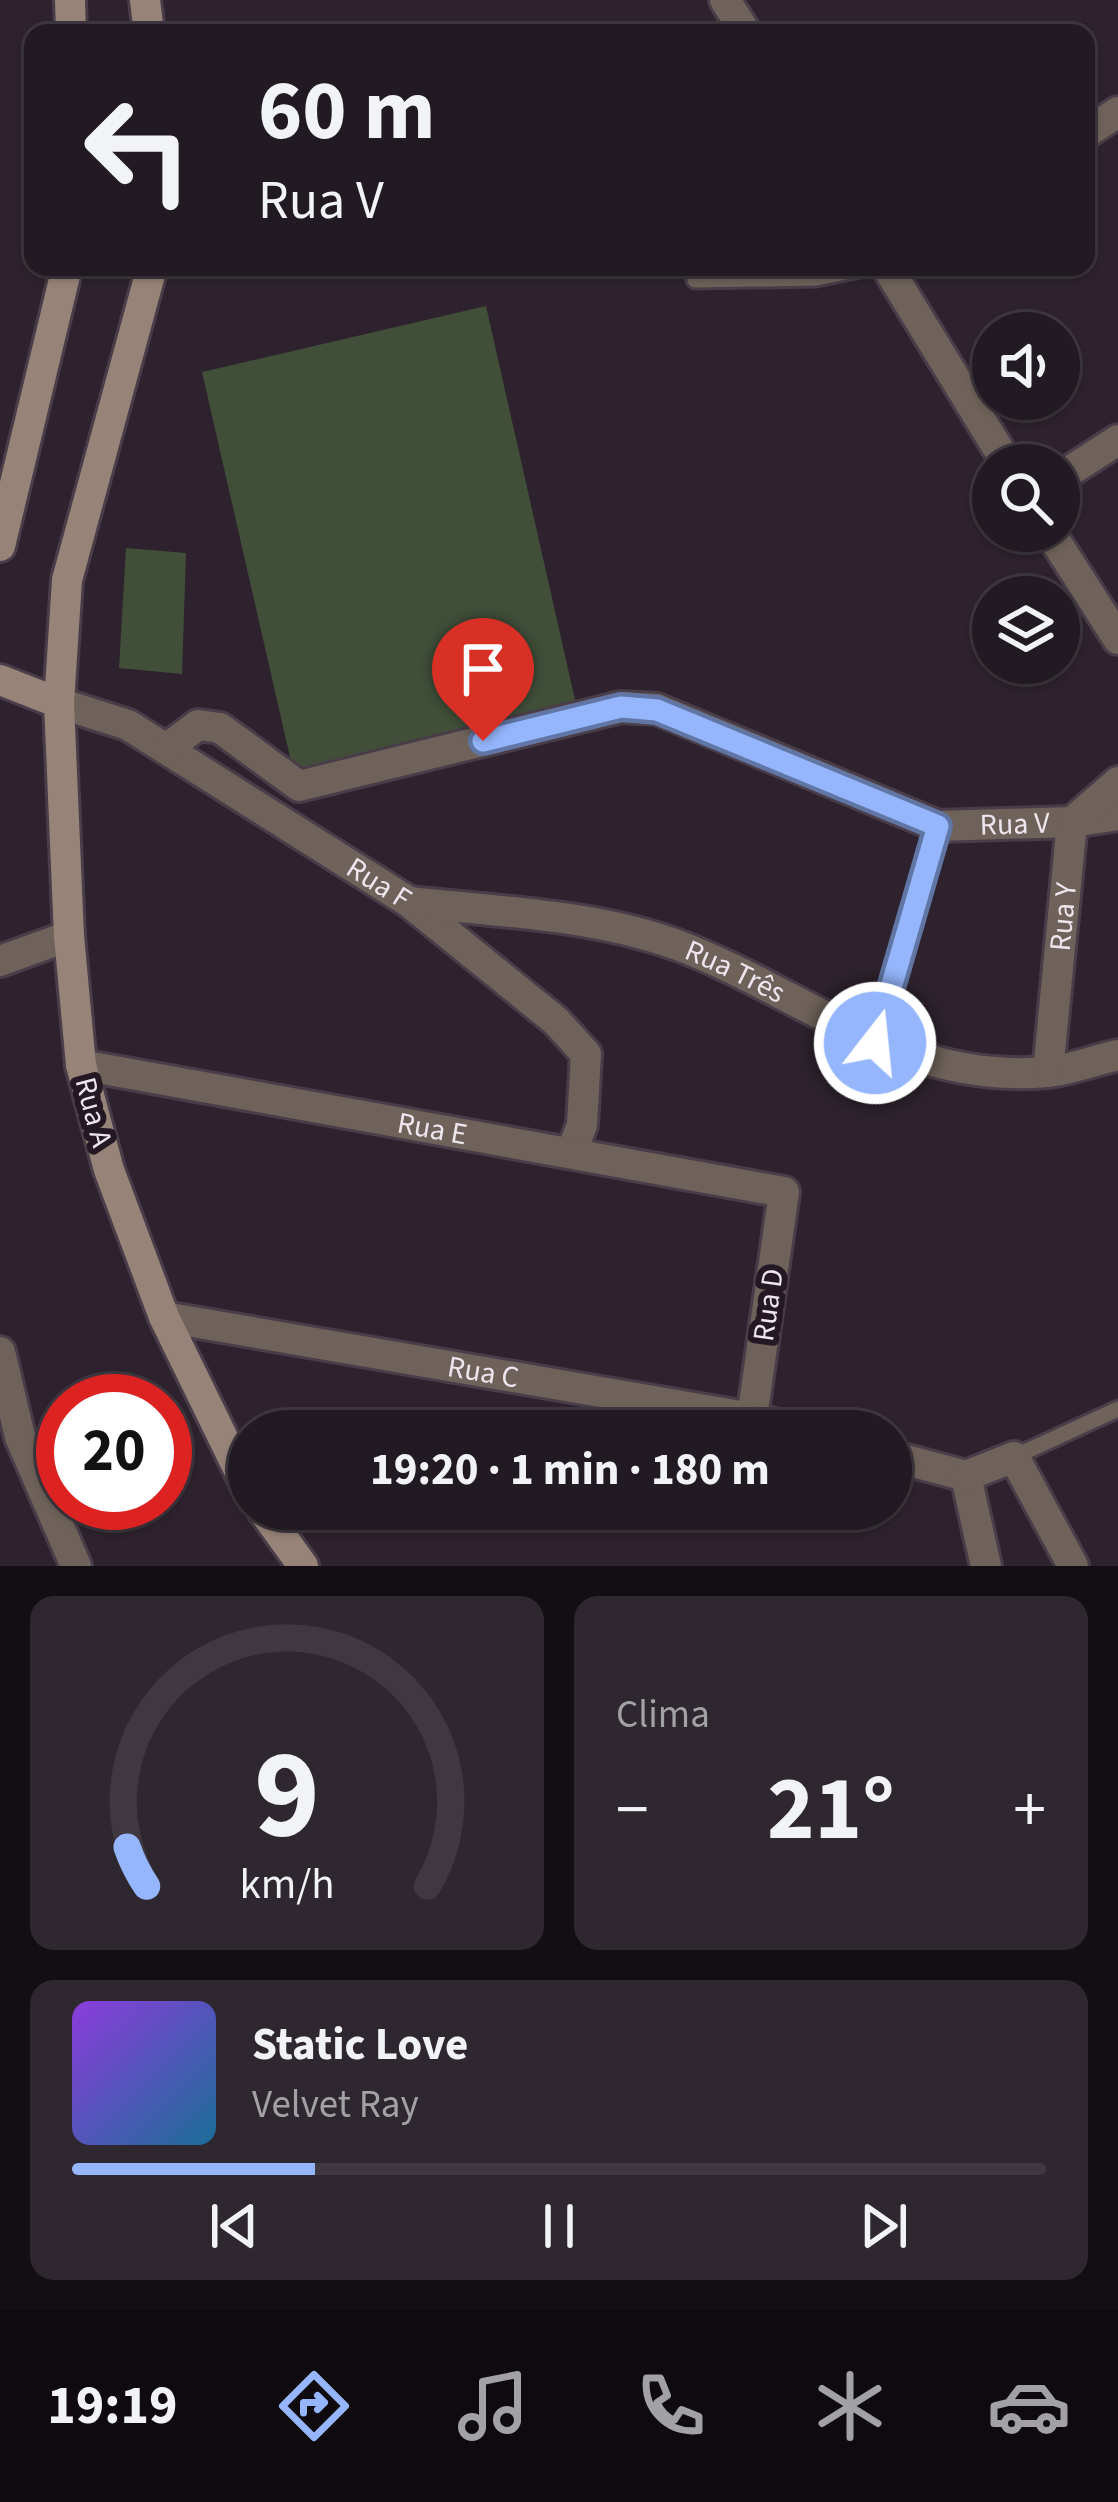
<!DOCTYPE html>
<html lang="pt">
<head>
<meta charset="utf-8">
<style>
	:root { --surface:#221a22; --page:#2e272f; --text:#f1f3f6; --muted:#a2a1a5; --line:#3f3840; --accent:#95b6fd }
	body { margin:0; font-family:"Source Sans 3",sans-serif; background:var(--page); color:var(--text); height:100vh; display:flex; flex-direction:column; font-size:45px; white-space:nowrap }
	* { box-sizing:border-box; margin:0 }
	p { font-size:39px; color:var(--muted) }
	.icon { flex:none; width:66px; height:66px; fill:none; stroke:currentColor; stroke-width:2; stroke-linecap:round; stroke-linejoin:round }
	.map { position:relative; height:1566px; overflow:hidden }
	.details { display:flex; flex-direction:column; gap:30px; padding:30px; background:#130e13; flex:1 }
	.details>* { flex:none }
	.banner { position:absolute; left:24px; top:24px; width:1071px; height:252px; border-radius:24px; box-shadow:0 3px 9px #0004,0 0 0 3px var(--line); background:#221a22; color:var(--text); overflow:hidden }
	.buttons { position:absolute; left:972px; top:312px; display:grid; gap:24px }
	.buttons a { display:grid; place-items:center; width:108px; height:108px; border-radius:50%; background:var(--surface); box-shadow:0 3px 9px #0004,0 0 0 3px var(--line); font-size:60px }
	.speed { position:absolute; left:36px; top:1374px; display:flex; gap:24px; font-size:60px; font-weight:700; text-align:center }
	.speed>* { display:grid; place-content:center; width:156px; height:156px; border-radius:50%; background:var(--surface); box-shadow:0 3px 9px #0004,0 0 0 3px var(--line); line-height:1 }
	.speed .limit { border:18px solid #d22; background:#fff; color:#111 }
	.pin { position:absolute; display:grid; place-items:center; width:102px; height:102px; color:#fff; margin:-123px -51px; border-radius:50% 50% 50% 0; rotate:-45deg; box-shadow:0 0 12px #0007 }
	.pin .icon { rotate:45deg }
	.me { position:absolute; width:132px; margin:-66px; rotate:16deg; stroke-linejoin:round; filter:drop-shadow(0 0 9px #0008) }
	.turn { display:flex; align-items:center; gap:42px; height:252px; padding:0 36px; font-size:54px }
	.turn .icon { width:156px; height:156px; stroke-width:2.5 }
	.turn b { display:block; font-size:84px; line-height:102px }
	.big { font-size:90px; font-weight:700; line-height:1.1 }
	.details .card { flex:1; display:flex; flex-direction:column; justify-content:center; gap:18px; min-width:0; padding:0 42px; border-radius:24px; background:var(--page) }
	.details .dial { align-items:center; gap:0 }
	.dial svg { height:312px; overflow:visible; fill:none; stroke:var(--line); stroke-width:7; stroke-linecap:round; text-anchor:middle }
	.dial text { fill:var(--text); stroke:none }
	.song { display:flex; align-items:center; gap:36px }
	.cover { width:144px; height:144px; border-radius:18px; background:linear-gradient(135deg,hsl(270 70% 55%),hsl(200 70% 35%)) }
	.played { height:12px; border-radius:6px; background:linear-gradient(90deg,var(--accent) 25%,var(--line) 25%) }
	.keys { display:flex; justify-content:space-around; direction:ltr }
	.heat { display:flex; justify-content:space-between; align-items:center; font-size:66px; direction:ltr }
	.details .tiles { flex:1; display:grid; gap:30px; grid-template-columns:1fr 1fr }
	.card:last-child { grid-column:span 2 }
	.trip { position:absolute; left:228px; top:1410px; width:684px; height:120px; border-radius:60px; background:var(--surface); box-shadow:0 3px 9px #0004,0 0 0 3px var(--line); font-weight:700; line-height:120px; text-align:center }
	.dock { display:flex; height:192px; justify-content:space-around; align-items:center; background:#0e0a0e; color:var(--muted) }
	.dock .icon { width:84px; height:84px }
	.dock .selected { color:var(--accent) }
	.dock b { font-size:54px; color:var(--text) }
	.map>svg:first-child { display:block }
</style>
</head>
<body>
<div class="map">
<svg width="1118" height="1566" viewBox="0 0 1118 1566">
	<rect width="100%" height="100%" fill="#2d222d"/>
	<!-- green -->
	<path fill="#414f39" d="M486 306 578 713 295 779 202 372Z
		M126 548 186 553 182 674 119 668Z"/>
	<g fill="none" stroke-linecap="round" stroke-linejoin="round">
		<defs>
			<path id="lane" d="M695 280 816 278 871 267
				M875 1042 938 826
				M1014 1457 1118 1409"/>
			<g id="street">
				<path d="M725 0 746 33"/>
				<path d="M1086 133 1118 112"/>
				<path d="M887 267 1008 465"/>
				<path d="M1059 478 1118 440"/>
				<path d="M1049 531 1118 639"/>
				<path id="s1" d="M59 703 128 725 409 902 556 1021 586 1054 582 1125 571 1153"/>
				<path id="s2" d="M166 749 198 725 220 728 299 786 621 707 657 709 938 826 1072 822 1118 815"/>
				<path id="s3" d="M409 902C499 912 594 914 680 946 805 994 903 1085 1047 1072 1070 1070 1095 1060 1118 1055"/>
				<path d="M0 961 69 936"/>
				<path id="s4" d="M81 1065 784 1192 752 1418"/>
				<path id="s5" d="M1048 1072 1072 822 1118 782"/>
				<path id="s6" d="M164 1317 752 1418 801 1431"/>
				<path d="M0 1352 20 1437 76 1566"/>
				<path d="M891 1456 966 1476 986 1566"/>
				<path d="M966 1476 1014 1457 1073 1566"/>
			</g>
			<path id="secondary" d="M70 0 71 33
				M145 0 149 33
				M152 267 67 580 59 703 69 936 81 1065 109 1170 164 1317 249 1491
				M0 546 67 267
				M0 680 59 703
				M262 1509 303 1566"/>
		</defs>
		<!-- lane casing -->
		<use href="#lane" stroke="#483d48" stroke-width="21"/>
		<!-- street casing -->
		<use href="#street" stroke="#483d48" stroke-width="36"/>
		<!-- secondary casing -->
		<use href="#secondary" stroke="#483d48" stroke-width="36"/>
		<!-- lane -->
		<use href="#lane" stroke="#6e625a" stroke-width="15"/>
		<!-- street -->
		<use href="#street" stroke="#6e625a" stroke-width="30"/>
		<!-- secondary -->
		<use href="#secondary" stroke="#978377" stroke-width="30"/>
	</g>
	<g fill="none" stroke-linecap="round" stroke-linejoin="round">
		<defs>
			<path id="route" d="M483 741 621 707 657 710 938 826 875 1043"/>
		</defs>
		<!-- route casing -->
		<use href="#route" stroke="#6176a4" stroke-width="30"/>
		<!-- route -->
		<use href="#route" stroke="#95b6fd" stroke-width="21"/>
	</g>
	<g text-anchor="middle" stroke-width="12" stroke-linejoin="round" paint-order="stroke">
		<!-- street labels -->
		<g font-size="30" fill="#eee6ee" stroke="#231823">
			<text dy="10" stroke="none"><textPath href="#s2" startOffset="909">Rua V</textPath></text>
			<text dy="10" stroke="none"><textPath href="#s1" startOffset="369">Rua F</textPath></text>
			<text dy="10" stroke="none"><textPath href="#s5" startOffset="156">Rua Y</textPath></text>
			<text dy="10" stroke="none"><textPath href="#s3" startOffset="336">Rua Três</textPath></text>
			<text transform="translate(94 1112) rotate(75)" y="10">Rua A</text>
			<text dy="10" stroke="none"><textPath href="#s4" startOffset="357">Rua E</textPath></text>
			<text transform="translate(768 1305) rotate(-82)" y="10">Rua D</text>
			<text dy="10" stroke="none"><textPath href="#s6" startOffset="324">Rua C</textPath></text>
		</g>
	</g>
</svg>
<div class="buttons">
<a><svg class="icon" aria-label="sound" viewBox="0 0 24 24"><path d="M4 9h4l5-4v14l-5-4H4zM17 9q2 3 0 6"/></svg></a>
<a><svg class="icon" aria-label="search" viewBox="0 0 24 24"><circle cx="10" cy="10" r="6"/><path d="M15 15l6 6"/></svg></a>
<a><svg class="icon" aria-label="layers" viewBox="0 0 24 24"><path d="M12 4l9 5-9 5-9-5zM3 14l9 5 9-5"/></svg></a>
</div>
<div class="speed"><div class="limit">20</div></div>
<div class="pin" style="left:483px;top:741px;background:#d93025"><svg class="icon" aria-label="arrive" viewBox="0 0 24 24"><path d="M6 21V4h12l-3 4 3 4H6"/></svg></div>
<svg class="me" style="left:875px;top:1043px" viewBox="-20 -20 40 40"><circle r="17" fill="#95b6fd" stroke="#fff" stroke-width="3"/><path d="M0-11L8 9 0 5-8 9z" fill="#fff"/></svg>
<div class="trip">19:20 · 1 min · 180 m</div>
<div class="banner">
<div class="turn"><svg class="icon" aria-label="left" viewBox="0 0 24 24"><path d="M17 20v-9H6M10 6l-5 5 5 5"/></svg><div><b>60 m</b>Rua V</div></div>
</div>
</div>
<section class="details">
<div class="tiles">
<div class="card dial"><svg viewBox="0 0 100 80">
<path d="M14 69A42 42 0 1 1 86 69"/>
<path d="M14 69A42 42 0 0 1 9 59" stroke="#95b6fd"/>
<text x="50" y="56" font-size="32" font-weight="700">9</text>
<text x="50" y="72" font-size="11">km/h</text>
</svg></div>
<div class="card"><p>Clima</p>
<div class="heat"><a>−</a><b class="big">21°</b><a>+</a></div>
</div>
<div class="card">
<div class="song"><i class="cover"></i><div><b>Static Love</b><p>Velvet Ray</p></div></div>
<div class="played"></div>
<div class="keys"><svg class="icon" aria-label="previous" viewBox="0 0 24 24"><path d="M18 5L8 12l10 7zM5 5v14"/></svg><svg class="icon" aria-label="pause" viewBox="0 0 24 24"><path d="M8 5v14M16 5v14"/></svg><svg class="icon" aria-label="next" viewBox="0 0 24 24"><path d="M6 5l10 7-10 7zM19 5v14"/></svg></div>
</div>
</div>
</section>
<nav class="dock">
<b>19:19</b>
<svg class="icon selected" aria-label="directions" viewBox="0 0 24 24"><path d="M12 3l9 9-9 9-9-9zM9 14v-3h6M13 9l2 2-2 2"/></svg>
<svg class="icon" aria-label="music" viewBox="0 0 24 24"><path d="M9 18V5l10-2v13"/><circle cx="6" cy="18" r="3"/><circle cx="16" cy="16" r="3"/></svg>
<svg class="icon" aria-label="phone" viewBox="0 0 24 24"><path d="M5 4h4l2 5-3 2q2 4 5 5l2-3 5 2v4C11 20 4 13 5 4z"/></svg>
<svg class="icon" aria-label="climate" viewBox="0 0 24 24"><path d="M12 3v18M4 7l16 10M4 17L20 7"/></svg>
<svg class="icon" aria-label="car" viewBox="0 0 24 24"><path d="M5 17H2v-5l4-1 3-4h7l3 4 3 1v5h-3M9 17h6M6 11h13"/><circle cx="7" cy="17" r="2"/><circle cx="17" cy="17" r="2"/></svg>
</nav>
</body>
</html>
